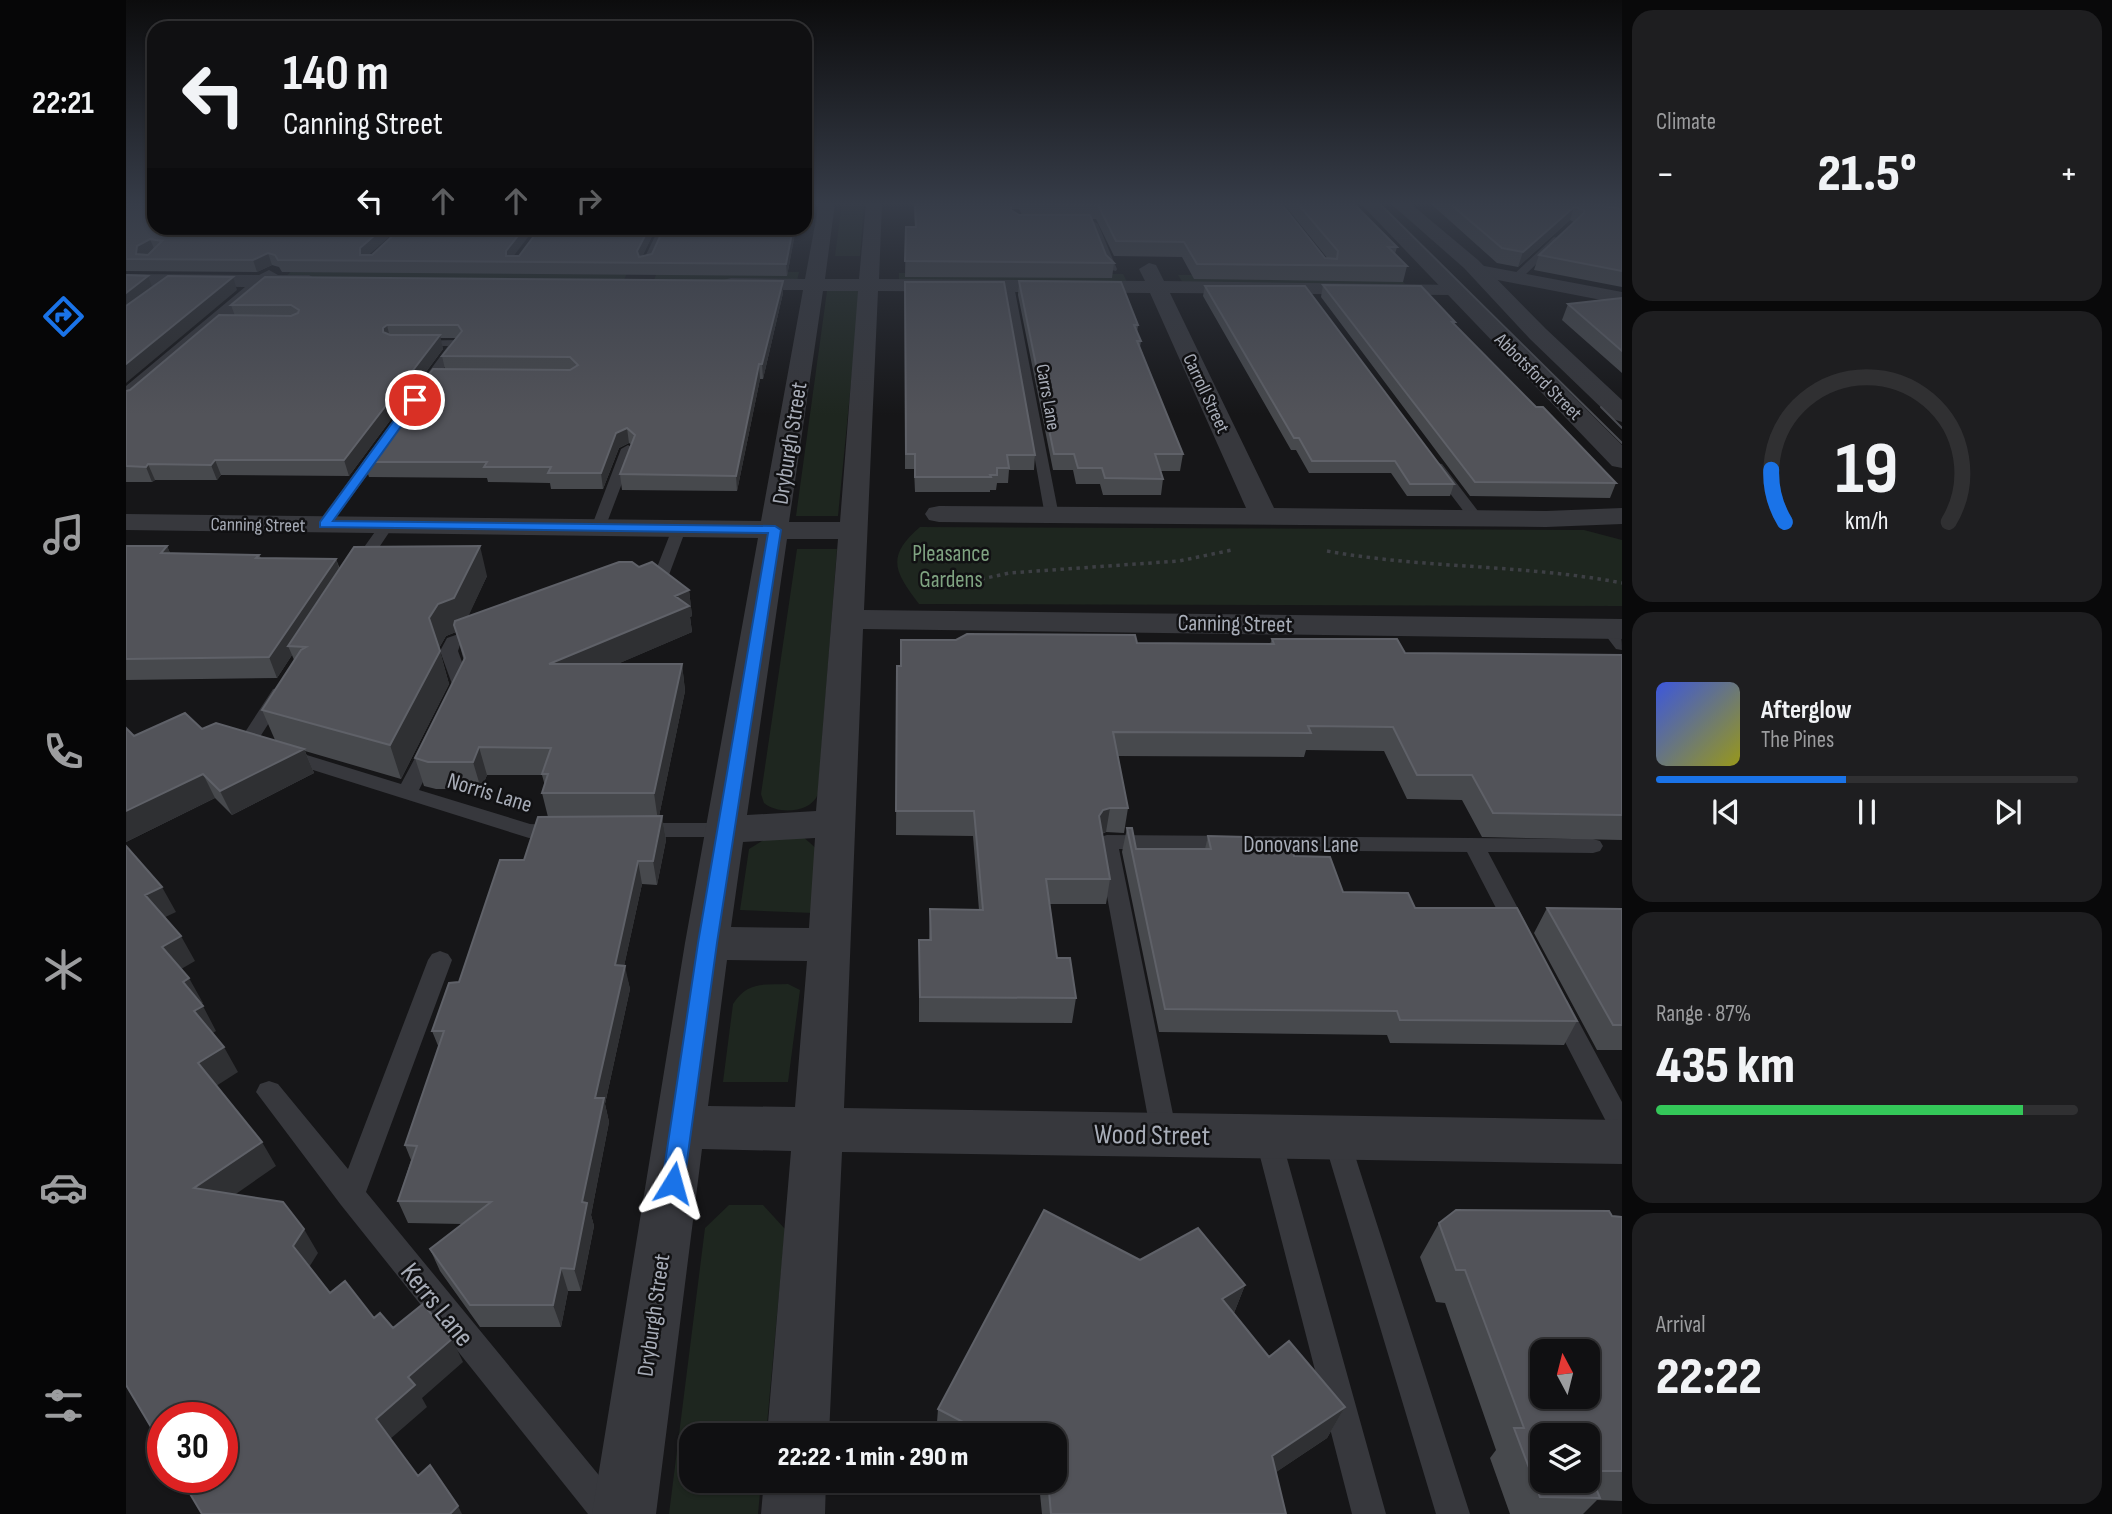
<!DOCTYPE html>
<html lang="en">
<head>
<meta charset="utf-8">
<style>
	:root { --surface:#101012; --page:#1e1e20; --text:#f1f3f6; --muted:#9c9d9f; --line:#303032; --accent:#1a73e8 }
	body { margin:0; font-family:"Sofia Sans Condensed",sans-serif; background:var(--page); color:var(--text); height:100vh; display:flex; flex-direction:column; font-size:26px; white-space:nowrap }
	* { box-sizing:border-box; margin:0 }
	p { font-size:23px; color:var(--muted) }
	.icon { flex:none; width:38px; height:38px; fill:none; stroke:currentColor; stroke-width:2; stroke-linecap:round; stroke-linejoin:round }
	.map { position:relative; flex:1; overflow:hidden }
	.panel { display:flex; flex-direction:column; gap:10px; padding:10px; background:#09090a; width:490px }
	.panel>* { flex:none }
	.top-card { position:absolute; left:21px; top:21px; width:665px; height:214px; border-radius:21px; box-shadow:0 2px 5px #0004,0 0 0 2px var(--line); background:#101012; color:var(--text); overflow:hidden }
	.needle { width:46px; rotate:353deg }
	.controls { position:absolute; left:1404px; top:1339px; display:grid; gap:14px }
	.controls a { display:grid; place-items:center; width:70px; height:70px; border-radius:14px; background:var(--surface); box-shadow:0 2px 5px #0004,0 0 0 2px var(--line); font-size:35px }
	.speed { position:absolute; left:21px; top:1402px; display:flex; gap:14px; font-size:35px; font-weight:700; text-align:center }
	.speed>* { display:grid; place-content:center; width:91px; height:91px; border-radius:50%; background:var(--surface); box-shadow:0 2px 5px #0004,0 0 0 2px var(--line); line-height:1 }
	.speed .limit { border:10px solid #d22; background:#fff; color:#111 }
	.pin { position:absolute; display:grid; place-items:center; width:60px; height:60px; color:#fff; margin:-30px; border:4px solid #fff; border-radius:50%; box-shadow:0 2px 7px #0007 }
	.me { position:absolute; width:77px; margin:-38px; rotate:8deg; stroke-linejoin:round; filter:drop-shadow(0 0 5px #0008) }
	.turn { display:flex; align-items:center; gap:24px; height:147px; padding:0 21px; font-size:32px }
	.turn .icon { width:91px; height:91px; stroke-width:2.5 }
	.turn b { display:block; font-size:49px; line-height:60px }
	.lanes { display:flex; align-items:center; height:66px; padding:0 21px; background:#0003; justify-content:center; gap:35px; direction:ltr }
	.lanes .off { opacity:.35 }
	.big { font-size:52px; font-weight:800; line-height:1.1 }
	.panel .tile { flex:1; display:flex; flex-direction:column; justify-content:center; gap:10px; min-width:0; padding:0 24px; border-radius:21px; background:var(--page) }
	.panel .dial { align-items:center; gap:0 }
	.dial svg { height:182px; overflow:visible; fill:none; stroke:var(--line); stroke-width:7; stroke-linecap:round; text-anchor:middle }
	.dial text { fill:var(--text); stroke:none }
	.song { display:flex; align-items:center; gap:21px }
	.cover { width:84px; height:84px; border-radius:10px; background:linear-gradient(135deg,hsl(230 70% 55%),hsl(60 70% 35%)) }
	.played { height:7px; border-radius:4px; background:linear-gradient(90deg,var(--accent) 45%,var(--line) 45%) }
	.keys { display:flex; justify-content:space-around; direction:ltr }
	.heat { display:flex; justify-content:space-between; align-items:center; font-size:38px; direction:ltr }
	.charge { height:10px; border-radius:5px; background:linear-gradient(90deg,#34c759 87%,var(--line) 0) }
	.trip { position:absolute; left:553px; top:1423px; width:388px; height:70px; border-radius:21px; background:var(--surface); box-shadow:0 2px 5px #0004,0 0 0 2px var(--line); font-weight:800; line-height:70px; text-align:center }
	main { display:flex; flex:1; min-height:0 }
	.dock { display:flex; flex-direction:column; width:126px; justify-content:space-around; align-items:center; background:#060607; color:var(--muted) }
	.dock .icon { width:49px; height:49px }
	.dock .selected { color:var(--accent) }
	.dock b { font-size:32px; color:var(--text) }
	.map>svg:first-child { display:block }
</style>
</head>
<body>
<main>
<nav class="dock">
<b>22:21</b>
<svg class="icon selected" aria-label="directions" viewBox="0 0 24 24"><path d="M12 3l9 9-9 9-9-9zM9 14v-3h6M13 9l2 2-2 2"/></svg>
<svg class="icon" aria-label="music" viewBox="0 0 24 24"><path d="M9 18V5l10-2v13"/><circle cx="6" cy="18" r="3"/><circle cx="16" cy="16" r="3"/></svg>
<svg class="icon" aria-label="phone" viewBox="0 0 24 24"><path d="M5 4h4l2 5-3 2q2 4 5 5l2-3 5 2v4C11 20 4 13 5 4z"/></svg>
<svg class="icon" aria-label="climate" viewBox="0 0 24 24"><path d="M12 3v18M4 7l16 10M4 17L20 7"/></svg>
<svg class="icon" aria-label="car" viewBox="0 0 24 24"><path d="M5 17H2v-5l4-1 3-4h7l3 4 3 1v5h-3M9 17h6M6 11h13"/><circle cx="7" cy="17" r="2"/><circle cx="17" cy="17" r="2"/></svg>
<svg class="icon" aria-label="filters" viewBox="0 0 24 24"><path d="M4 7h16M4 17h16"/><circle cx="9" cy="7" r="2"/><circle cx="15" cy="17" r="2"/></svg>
</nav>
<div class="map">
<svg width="1496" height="1514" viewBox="0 0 1496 1514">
	<rect width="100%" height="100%" fill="#161618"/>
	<!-- green -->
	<path fill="#1e261f" d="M716 203H738L734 256H709Z
		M169 268 502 271 498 280 159 277Z
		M532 270 673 272 671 281 528 280Z
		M773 273 997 274 1001 282 773 281Z
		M1052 275H1271L1279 284 1057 283Z
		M701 291H734L712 516H670Z
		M794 527 1458 530 1496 540V606L793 604C769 572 759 557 794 527Z
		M671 549H711L692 794C685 813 652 815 638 803L635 794Z
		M647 834H674L693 851 687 913 614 910 623 849Z
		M662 984 674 990 662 1082H597L607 1004C622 981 637 985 662 984Z
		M603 1205H637L659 1229 640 1435H565V1480L635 1481 632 1514H543L579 1228Z"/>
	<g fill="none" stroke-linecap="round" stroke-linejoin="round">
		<!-- path -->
		<path stroke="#3d3f44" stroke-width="3.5" stroke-dasharray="3.5 4.5" stroke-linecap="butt" d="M1201 551C1299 569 1398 564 1496 583
			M824 586 883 573 1053 561 1106 550"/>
		<!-- service -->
		<path fill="#37383d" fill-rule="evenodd" d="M967 221 972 224 991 269 990 271 981 269 963 227 959 224Z
			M533 228H543L525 265 516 267 515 265Z
			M1428 237 1436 239 1395 279H1387V275Z
			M883 283 888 286 933 516 926 520 919 516 878 286Z
			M286 341 331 340 337 343 309 380 305 381 299 377 322 346H290L284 343Z
			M256 442 263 446 203 527H193L191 524 193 521 251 443Z
			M502 445 509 449 479 528 477 531H467L465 528 495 449Z
			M1311 463 1316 464 1355 515 1357 518 1355 521H1345L1304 467Z
			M261 521 268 525 238 570H226L224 567 226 564 256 522Z
			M553 525 560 529 540 583H515L513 580 515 577 528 575 546 529Z
			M1482 623C1496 626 1496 638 1496 650L1490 649 1474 628Z
			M356 626 364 631 362 635 334 645 332 651 344 684 334 702H322L319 698 326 684 314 651 321 638Z
			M153 688 162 693 132 740 275 784 297 743H311L314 747 293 790 404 824 439 826 442 831 439 836 403 838 114 747 112 743 147 689Z
			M514 823H601L608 825 611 830 608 835 601 837H514L507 835 504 830 507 825Z
			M981 835 1467 839 1474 841 1477 846 1474 851 1467 853 1362 852 1404 931 1401 937 1393 939 1385 937 1341 852 993 849 1051 1134 1047 1142 1038 1146 1029 1142 1025 1134 971 842 974 837Z
			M314 951 322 954 326 960 240 1192 495 1502 500 1514H462L215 1205 130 1092 134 1084 143 1081 152 1084 222 1169 302 960 306 954Z
			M1433 997 1441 1000 1496 1102V1138L1487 1135 1421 1007 1425 1000Z
			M1142 1125 1151 1129 1155 1137 1260 1514H1226L1129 1137 1133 1129Z
			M1210 1125 1219 1129 1223 1137 1344 1514H1310L1197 1137 1201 1129Z"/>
		<!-- minor -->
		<path fill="#37383d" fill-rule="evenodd" d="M693 203H709L699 279H733L740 203H756L753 279 1019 281 1013 269 1023 263 1030 265 1038 281 1332 285 1335 289 1332 293 1325 295 1044 293 1148 508 1420 511 1496 508V524L1420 527 813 522 803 520 799 514 803 508 813 506 1120 508 1024 293 752 291 738 610 1496 619V639L737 629 718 1108 1496 1120V1164L716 1152 703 1435H641L665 1151 576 1149 530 1514H466L559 943 632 538 0 530V514L635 521 677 290H605L598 288 595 284 598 280 605 278 679 279ZM697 291H732L714 522H663ZM661 539H712L690 811 621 815ZM689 838 683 928 605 927 617 842ZM601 960 681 961 669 1107 582 1106Z
			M1353 265 1496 292V304L1346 275 1343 271Z
			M143 270 152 275H183L193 281 183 287H142L8 403 0 405V386L119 287 0 286V274L133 275Z
			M638 1480H700L699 1514H635Z"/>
		<!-- tertiary -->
		<path fill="#37383d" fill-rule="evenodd" d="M1234 203H1253L1496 445V468L1486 466Z
			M1264 203H1284L1352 260 1420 329 1496 400V422L1487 419 1404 339 1338 268Z"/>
		<!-- tram -->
		<path stroke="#4a4c52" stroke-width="2" d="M1253 203 1496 443
			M1475 407 1496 428"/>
	</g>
	<!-- wall -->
	<path fill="#47494d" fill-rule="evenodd" d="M0 203 28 228H273L242 255 393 256 530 228 516 256 670 228 661 276 156 272 153 267 146 265 131 272 0 271Z
		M788 203H1155L1199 258 1202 259 1157 203H1227L1271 247 1269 254 1281 266 1277 282 1068 279 1056 257 988 256 970 219H965L980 255 988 263 986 278 779 277 780 227H789ZM885 209H893L896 215H893Z
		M1304 203H1496V287L1408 270 1413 255 1448 222 1444 220 1392 267 1371 263Z
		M893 281 1012 325 1011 333 1015 341 1014 347 1057 454 1054 471H1035L1037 479 1035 495H977L974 484H950L947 470H927L892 295Z
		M779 282 909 455 908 470H883L882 483H871L870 490H864V492H789L788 469H779Z
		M1197 285 1329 322 1328 324 1410 407 1490 483 1484 498 1344 496 1195 297Z
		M1079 286 1328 484 1324 496H1281L1265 473H1183L1170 450H1165L1077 296Z
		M657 293 637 379H634L611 491 496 490 494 474 506 445 503 443 493 448 477 489H425L424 483 362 482 361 478 243 477 238 462 319 369 316 356 330 338H314L317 349 223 476 95 475 91 480H29L26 482H0V391L4 390 109 316 105 305Z
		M1496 298V373L1436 320 1442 304Z
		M0 546H41L44 553 133 555 135 558 210 559 214 569 361 576 342 616 513 567 563 590 566 616 564 617 566 632 491 664H556L559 691 533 816H536L540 840 531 885 516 884 498 966 504 989 479 1104 483 1122 465 1215 468 1226 455 1291H442L435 1327H354L314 1271 304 1249 336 1224 282 1223 272 1201 285 1160 279 1145 313 1048 306 1031 422 817 416 793 419 786 416 775H361L355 789H310L298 786 289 758 338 661 330 632 320 636 313 648 323 684 275 779 179 751 188 773 106 815 89 798 0 842V728L8 736 76 729 149 740 136 710 168 660 166 655 151 678 0 680Z
		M1146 639 1279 653 1496 655V840L1356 837 1336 800 1281 799 1258 751 1180 750 1178 757 992 756 1002 808 998 833 980 832 976 834 984 879 980 904H924L931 958 950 998 946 1023 793 1022V940H803L804 909 853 910 847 836 770 835 771 666 1011 643 1144 644Z
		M1001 828 1010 849H1079L1082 836 1124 850 1168 856 1217 892 1289 908 1451 1021 1438 1045 1264 1043 1261 1035 1033 1032 996 852Z
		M1421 908 1496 909V1050H1471L1408 933Z
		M1486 1216 1496 1217V1501L1471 1500 1457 1514H1384L1364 1458 1370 1450 1319 1303 1310 1302 1294 1257 1313 1223Z
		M1014 1260 1119 1285 1108 1313 1143 1357 1219 1407 1201 1438 1150 1472 1160 1514H916L914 1494 888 1480H929V1435H810L812 1409Z"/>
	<!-- shaded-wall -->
	<path fill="#2f3033" d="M1448 207 1444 220 1392 267 1397 252Z
		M257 228H273L237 260 234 255V248Z
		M398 228H409L383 262H382L380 251Z
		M523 228H530L513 264 511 251Z
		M667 228H670L661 276 660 264Z
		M24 239 29 251 16 259 10 254 11 246Z
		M142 253 146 265 131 272 127 260Z
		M22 276 27 289 0 310V293Z
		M107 277 111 290 0 383V364Z
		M657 281V293L637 379 636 364Z
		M261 325 264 338 260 341 257 328Z
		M314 335 317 349 223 476 218 460Z
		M633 364 634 379 611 491 610 476Z
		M501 428 503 443 493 448 477 489 475 473 490 433Z
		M89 460 95 475 91 480 85 465Z
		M22 464 29 480 26 482 20 467Z
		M41 546 49 565 35 553Z
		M354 546 361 576 336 630 328 625 330 632 320 636 312 650 303 618 312 604Z
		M210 559 216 578 162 646 166 655 151 678 143 657Z
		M563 590 566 616 564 617 566 632 429 691 423 664 549 596Z
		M314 651 323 684 275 779 264 745Z
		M556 664 559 691 532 821 528 793Z
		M353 747 361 775 355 789 347 762Z
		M178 749 188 773 106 815 94 791Z
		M77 774 89 798 0 842V811Z
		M984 808 980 832 973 834V816L977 810Z
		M536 816 540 840 531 885 527 861Z
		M512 861 516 884 493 989 489 965Z
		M36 887 50 912 33 920 19 895Z
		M55 936 69 961 50 972 36 947Z
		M499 966 504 989 479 1104 483 1122 465 1215 468 1226 455 1291 448 1269 469 1098Z
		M63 978 77 1003 71 1006 57 982Z
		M77 1006 90 1031 82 1036 68 1011Z
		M98 1047 112 1072 87 1088 72 1063Z
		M136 1142 150 1166 84 1212 68 1188Z
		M178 1229 192 1253 182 1269 167 1246Z
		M435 1268 442 1291 435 1327 427 1305Z
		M1119 1285 1106 1318 1096 1299Z
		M326 1339 337 1362 296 1398 301 1407 263 1440 250 1419 282 1377Z
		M1219 1407 1201 1438 1131 1485 1146 1456Z
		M332 1506 336 1514H324Z"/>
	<!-- building -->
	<path fill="#525359" stroke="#5f6168" stroke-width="2" fill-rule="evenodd" d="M0 203H28V228H257L234 248V255H246L275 228H398L380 251V256H393L414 228H523L511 251 513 257 526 254 538 228H667L660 264 152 260 149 255 142 253 127 260 0 259ZM24 239 36 241 22 255 10 254 11 246Z
		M789 203H885V210L893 215H964L980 255 988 263 779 261 780 227H790Z
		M898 203H1155L1199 258 1211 259 1212 251 1171 203H1227L1271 247H1262L1281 266 1071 264 1058 242 990 241 972 205 899 204Z
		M1323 203H1459L1496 209V271L1413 255 1458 213V210L1448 207 1397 252 1376 248Z
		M0 275 22 276 0 293Z
		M42 276 107 277 0 364V306Z
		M139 277 657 281 636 364H633L610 476 494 474 509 435 501 428 490 433 475 473H422L425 467H358L361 462H238L307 369 444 370 452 365 444 357 316 356 336 331 332 325H261L257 328V332L264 335H314L218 460H89L85 465 22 464 20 467 0 466V391L4 390 93 315 165 316 172 313 173 310 165 305H105Z
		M893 281 995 282 1012 325H1008L1015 341H1011L1057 454H1029L1037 479 979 478 976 468H952L948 454H928Z
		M779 282H878L909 455H881L883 468H871V475H864L865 477H789V454H780Z
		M1197 285 1295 286 1329 322H1326L1410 407H1417L1490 483 1349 482Z
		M1079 286H1179L1328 484H1284L1269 461H1186L1173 438H1168Z
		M1496 298V351L1442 304Z
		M0 546H41L35 553 133 555 130 558 210 559 143 657 0 659Z
		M354 546 328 598 312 604 303 618 314 651 264 745 136 710 175 650 180 647 162 646 228 547Z
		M493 562H506L513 567 526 562 563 590 549 596 563 606 423 664H556L528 793H416L422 774H416L425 748 353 747 347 762H302L289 758 339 658 328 625 329 621Z
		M841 634 1009 635 1011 643 1148 644 1146 639H1271L1279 653 1496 655V815L1367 813 1346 775H1291L1267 727 1182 726 1185 733 987 732 1002 808H984L977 810 973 816 984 879H920L931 958H944L950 998 794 997 793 940H805L804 909 857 910 848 811H770L771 666H775V640H830Z
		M59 713 76 729 90 723 178 749 94 791 77 774 0 811V728L8 736Z
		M536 816 527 861H512L489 965 499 966 469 1098H478L456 1202 461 1203 448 1269 435 1268 427 1305H344L304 1249 365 1202 272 1201 291 1146 279 1145 318 1031H306L323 983 333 982 374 860H398L412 817Z
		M1001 828H1006L1010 849H1085L1082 836 1120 837 1124 850H1167L1168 856 1204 857 1217 892 1282 893 1289 908H1391L1451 1021 1274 1020 1271 1011 1039 1009Z
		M0 846 36 887 19 895 55 936 36 947 63 978 57 982 77 1006 68 1011 98 1047 72 1063 136 1142 68 1188 157 1202 178 1229 167 1246 204 1293 219 1281 248 1318 254 1313 267 1328 297 1304 326 1339 282 1377 289 1385 250 1419 292 1476 304 1465 332 1506 324 1514H76L54 1477H96V1418H37V1447L0 1385Z
		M1421 908 1496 909V1025H1487Z
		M918 1210 1014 1260 1072 1228 1119 1285 1096 1299 1143 1357 1163 1341 1219 1407 1146 1456 1160 1514H925L922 1480H929V1435H862L812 1409Z
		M1330 1210 1483 1211 1486 1216 1496 1217V1471H1463L1474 1498 1414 1497 1388 1428H1398L1339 1270H1330L1313 1223ZM1416 1351H1461V1396H1416ZM1416 1435H1461V1480H1416Z"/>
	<!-- sky -->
	<linearGradient id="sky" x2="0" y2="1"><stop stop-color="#0c0c0d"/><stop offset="0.49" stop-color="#363c48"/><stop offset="1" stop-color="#363c48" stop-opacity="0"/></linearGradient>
	<rect width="1496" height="415" fill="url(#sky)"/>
	<!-- route -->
	<path fill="#1a73e8" stroke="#114b97" stroke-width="2" d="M285 397 294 400 207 521 649 526 655 530 591 943 558 1183 555 1190 547 1193 539 1190 536 1183 572 943 642 533 194 527V522Z"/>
	<g text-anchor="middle" stroke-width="5" stroke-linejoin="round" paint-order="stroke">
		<!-- far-street labels -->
		<g font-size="19" fill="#a8adb8" stroke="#111113">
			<text transform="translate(1413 376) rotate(45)" y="7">Abbotsford Street</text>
			<text transform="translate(1081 393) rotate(65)" y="7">Carroll Street</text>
			<text transform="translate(923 397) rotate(80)" y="7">Carrs Lane</text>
			<text transform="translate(132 524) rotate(1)" y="7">Canning Street</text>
		</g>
		<!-- street labels -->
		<g font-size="23" fill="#a8adb8" stroke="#111113">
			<text transform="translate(663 443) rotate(-81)" y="8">Dryburgh Street</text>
			<text transform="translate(1109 623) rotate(1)" y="8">Canning Street</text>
			<text transform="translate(364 792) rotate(17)" y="8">Norris Lane</text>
			<text x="1175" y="852">Donovans Lane</text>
			<text transform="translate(527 1315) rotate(-82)" y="8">Dryburgh Street</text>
		</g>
		<!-- park labels -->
		<g font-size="23" fill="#7fa381" stroke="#111113">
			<text x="825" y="561">Pleasance<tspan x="825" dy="26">Gardens</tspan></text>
		</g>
		<!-- near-street labels -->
		<g font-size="28" fill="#a8adb8" stroke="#111113">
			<text transform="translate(1026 1134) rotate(1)" y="10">Wood Street</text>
			<text transform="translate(312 1304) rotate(51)" y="10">Kerrs Lane</text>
		</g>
	</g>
</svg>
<div class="controls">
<a><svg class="needle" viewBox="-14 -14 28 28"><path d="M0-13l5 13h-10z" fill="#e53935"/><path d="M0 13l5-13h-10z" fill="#9c9d9f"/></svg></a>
<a><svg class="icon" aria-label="layers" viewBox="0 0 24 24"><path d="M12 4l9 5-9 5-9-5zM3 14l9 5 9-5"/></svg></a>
</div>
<div class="speed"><div class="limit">30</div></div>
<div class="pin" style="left:289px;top:400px;background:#d93025"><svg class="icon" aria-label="arrive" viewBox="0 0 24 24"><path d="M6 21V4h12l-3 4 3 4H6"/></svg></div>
<svg class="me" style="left:547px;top:1183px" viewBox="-20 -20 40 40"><path d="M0-17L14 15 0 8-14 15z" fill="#1a73e8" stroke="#fff" stroke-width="4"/></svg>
<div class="trip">22:22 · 1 min · 290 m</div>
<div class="top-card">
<div class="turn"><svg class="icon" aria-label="left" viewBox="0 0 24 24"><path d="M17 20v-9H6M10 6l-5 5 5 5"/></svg><div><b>140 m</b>Canning Street</div></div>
<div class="lanes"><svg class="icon" aria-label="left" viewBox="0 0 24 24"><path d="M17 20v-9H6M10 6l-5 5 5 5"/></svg><svg class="icon off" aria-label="ahead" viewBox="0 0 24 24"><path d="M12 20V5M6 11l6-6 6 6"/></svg><svg class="icon off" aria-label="ahead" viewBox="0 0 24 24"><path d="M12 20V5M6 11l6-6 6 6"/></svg><svg class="icon off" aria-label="right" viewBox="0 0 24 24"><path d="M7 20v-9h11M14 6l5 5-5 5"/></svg></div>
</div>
</div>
<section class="panel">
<div class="tile"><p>Climate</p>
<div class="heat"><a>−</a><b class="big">21.5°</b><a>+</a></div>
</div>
<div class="tile dial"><svg viewBox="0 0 100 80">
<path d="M14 69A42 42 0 1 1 86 69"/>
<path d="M14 69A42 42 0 0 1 8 46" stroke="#1a73e8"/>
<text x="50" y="56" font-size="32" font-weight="700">19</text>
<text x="50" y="72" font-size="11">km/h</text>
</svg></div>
<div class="tile">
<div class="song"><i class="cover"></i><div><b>Afterglow</b><p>The Pines</p></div></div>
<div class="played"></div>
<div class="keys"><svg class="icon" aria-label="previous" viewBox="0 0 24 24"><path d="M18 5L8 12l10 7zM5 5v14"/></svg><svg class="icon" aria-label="pause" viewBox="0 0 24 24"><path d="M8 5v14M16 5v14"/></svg><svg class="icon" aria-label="next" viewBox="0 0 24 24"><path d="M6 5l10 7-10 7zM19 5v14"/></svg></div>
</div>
<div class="tile"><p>Range · 87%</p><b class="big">435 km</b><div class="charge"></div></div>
<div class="tile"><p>Arrival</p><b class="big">22:22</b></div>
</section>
</main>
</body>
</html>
